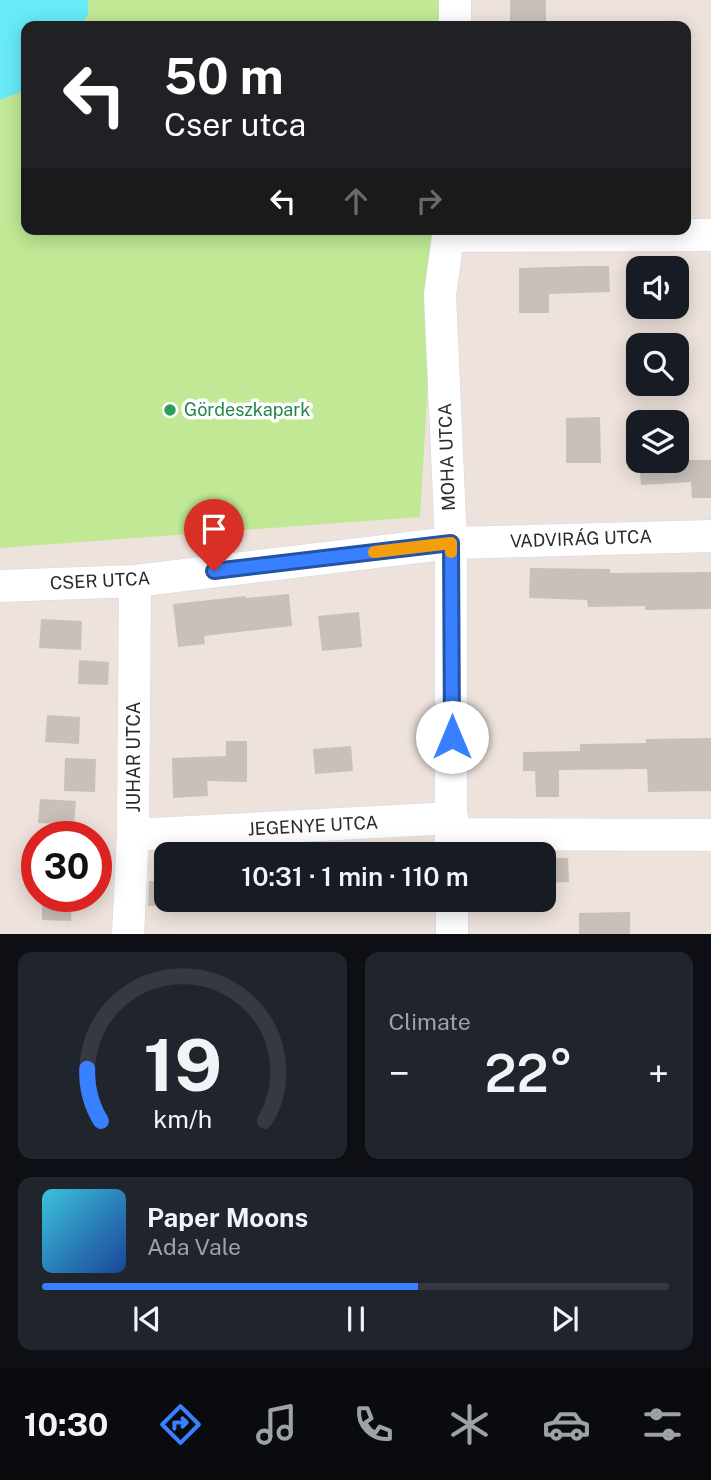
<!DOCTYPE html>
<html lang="en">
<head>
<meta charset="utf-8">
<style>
	:root { --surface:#171b24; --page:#20242c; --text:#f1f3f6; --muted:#9ea1a6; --line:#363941; --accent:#3880ff }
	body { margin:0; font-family:"Public Sans",sans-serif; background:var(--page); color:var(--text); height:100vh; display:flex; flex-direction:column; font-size:26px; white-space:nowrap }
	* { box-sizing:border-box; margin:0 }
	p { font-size:23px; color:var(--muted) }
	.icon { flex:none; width:38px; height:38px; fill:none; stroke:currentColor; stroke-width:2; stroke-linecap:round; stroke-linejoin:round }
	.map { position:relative; height:934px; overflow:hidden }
	.panel { display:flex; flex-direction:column; gap:18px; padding:18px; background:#0d0f14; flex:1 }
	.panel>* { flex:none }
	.guide { position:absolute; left:21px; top:21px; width:670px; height:214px; border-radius:14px; box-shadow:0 4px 18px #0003; background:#202124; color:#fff; overflow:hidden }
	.buttons { position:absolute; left:626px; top:256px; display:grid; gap:14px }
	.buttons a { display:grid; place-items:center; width:63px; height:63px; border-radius:14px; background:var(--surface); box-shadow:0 4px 18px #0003; font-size:35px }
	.speed { position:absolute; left:21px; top:821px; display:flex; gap:14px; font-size:35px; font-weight:700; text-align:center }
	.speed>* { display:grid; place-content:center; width:91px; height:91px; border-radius:50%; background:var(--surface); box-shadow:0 4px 18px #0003; line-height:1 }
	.speed .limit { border:10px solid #d22; background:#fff; color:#111 }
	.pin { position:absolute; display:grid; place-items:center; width:60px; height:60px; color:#fff; margin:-72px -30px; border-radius:50% 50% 50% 0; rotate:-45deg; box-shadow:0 0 7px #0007 }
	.pin .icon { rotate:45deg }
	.me { position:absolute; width:77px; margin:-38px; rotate:0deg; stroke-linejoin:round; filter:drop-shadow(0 0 5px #0008) }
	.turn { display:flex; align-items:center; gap:24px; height:147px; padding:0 28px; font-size:32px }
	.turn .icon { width:91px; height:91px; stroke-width:2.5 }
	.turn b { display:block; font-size:49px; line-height:60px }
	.lanes { display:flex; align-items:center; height:66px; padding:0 28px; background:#0003; justify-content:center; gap:35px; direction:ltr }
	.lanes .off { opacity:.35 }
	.big { font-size:52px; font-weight:600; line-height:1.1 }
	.panel .tile { flex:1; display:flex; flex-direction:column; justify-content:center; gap:10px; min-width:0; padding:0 24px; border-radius:14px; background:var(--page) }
	.panel .dial { align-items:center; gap:0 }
	.dial svg { height:182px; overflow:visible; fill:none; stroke:var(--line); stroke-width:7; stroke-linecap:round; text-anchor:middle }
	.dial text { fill:var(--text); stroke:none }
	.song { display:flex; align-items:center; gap:21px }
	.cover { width:84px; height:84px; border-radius:10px; background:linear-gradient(135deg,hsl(190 70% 55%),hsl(220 70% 35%)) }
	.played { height:7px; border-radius:4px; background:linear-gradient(90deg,var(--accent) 60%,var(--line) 60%) }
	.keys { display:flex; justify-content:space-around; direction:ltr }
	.heat { display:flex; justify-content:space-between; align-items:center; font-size:38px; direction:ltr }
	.panel .tiles { flex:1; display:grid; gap:18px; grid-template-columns:1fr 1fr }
	.tile:last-child { grid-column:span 2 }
	.trip { position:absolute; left:154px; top:842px; width:402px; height:70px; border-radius:14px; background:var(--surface); box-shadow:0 4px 18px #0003; font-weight:600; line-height:70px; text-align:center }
	.menu { display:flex; height:112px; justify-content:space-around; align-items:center; background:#090b0e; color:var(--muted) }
	.menu .icon { width:49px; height:49px }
	.menu .selected { color:var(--accent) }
	.menu b { font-size:32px; color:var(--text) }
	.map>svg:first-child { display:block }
</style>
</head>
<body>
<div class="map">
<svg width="711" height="934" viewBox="0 0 711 934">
	<rect width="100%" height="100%" fill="#eee3dc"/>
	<!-- green -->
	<path fill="#c0e895" d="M88 0H439V26H82L88 14Z
		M26 90V229H437L420 517 0 548V100Z"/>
	<!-- water -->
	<path fill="#68eaf7" d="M0 0H88V14L82 26H26V90L0 100Z"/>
	<!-- building -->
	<path fill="#c9c0bb" d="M510 0H546V24H510Z
		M584 266H609L610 292 549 294V313H519V268Z
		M600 417 601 463H566V418Z
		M639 460H711V498H692L691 482 641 485Z
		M530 568 610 569V573L711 572V609L645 610V606L588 607 587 600 529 598Z
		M289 594 292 626 204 636 205 644 178 647 173 604 246 596V598Z
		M359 612 362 647 322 651 318 616Z
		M41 619 82 621 81 650 39 648Z
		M79 660 109 662 108 685 78 684Z
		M47 715 80 717 79 744 45 742Z
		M711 738V791L648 792 647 769 559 770V797H536L535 771H523V752L580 751V744L646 743V739Z
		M226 741H247V782L207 781 208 796 173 798 172 758 226 756Z
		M351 746 353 771 315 774 313 749Z
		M65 758 96 759 95 792 64 791Z
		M40 799 76 801 74 825 38 823Z
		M544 858H568L569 882 544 883Z
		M149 881H166V906H148Z
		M42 896H72L71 921 42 920Z
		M630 912V934H579V913Z"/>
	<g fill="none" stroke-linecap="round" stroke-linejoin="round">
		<defs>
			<path id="minor" d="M455 26V0
				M449 229 440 295 451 543V854
				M449 236 711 235
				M0 586 135 581 451 543 711 536
				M451 834 711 835
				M133 835 452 818
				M452 900V934
				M128 934 133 835 135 581"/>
		</defs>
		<!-- minor casing -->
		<use href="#minor" stroke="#d1d8e5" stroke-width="33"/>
		<!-- minor -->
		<use href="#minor" stroke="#fff" stroke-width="32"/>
	</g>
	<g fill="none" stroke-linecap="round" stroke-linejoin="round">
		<defs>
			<path id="route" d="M214 571 451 543 452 737"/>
		</defs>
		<!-- route casing -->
		<use href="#route" stroke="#2453a6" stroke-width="18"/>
		<!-- route -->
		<use href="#route" stroke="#3880ff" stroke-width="12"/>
		<!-- slow -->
		<path stroke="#f59e0b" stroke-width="12" d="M374 552 451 543V552"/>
	</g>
	<!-- markers -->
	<circle fill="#2e9e5b" stroke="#fff" stroke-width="2.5" cx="170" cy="410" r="7"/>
	<g text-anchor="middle" stroke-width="7" stroke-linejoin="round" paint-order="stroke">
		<!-- leisure labels -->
		<g font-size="18" fill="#27864d" stroke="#fff" text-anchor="start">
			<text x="184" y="416">Gördeszkapark</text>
		</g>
		<!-- street labels -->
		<g font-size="18" fill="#2b2b2b" stroke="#fff">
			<text transform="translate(447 457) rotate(-92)" y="6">MOHA UTCA</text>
			<text transform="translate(581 539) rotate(-2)" y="6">VADVIRÁG UTCA</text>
			<text transform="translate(100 581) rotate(-3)" y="6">CSER UTCA</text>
			<text transform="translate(134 757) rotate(-90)" y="6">JUHAR UTCA</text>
			<text transform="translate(313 826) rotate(-3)" y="6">JEGENYE UTCA</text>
		</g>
	</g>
</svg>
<div class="buttons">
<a><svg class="icon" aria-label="sound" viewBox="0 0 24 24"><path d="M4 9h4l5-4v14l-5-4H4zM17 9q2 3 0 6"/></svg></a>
<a><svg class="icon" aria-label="search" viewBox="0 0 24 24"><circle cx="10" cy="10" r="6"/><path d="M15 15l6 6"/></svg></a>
<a><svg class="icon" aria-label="layers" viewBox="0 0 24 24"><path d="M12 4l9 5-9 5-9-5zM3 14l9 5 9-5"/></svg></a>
</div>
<div class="speed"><div class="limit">30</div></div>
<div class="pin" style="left:214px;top:571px;background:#d93025"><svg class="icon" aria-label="arrive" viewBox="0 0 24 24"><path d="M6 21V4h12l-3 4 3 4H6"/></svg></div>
<svg class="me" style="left:452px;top:737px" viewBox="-20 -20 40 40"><circle r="19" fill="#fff"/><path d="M0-13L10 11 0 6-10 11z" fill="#3880ff"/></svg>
<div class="trip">10:31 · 1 min · 110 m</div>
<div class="guide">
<div class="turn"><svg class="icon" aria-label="left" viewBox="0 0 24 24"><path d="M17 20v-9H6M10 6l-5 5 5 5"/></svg><div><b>50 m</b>Cser utca</div></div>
<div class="lanes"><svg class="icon" aria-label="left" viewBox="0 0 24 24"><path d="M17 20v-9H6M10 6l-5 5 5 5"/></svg><svg class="icon off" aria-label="ahead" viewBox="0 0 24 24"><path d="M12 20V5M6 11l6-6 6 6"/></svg><svg class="icon off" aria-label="right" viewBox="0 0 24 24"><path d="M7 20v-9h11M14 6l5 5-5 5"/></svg></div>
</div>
</div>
<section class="panel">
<div class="tiles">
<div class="tile dial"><svg viewBox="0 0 100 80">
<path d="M14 69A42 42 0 1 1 86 69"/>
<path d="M14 69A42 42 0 0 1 8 46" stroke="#3880ff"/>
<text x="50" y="56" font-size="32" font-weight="700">19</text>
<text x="50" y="72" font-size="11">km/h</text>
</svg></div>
<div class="tile"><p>Climate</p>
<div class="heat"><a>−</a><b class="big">22°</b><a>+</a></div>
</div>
<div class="tile">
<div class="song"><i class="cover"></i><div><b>Paper Moons</b><p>Ada Vale</p></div></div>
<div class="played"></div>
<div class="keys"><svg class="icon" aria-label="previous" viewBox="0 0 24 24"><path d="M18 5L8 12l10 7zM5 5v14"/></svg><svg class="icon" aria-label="pause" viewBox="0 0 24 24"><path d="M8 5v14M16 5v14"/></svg><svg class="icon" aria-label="next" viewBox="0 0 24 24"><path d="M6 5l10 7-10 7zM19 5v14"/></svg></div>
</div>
</div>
</section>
<nav class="menu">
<b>10:30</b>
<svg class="icon selected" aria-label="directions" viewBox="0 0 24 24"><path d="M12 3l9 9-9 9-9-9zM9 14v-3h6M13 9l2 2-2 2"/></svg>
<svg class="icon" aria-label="music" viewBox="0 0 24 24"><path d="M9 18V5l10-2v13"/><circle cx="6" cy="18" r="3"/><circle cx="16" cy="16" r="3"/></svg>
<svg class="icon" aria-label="phone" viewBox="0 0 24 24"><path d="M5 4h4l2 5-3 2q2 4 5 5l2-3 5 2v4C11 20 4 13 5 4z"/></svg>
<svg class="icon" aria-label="climate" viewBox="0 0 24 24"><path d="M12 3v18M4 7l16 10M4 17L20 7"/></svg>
<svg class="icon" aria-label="car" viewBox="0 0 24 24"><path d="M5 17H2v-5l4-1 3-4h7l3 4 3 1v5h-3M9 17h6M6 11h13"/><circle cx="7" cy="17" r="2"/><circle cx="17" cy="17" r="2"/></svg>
<svg class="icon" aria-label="filters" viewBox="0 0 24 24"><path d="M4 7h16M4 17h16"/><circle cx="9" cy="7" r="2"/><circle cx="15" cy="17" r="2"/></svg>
</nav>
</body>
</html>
